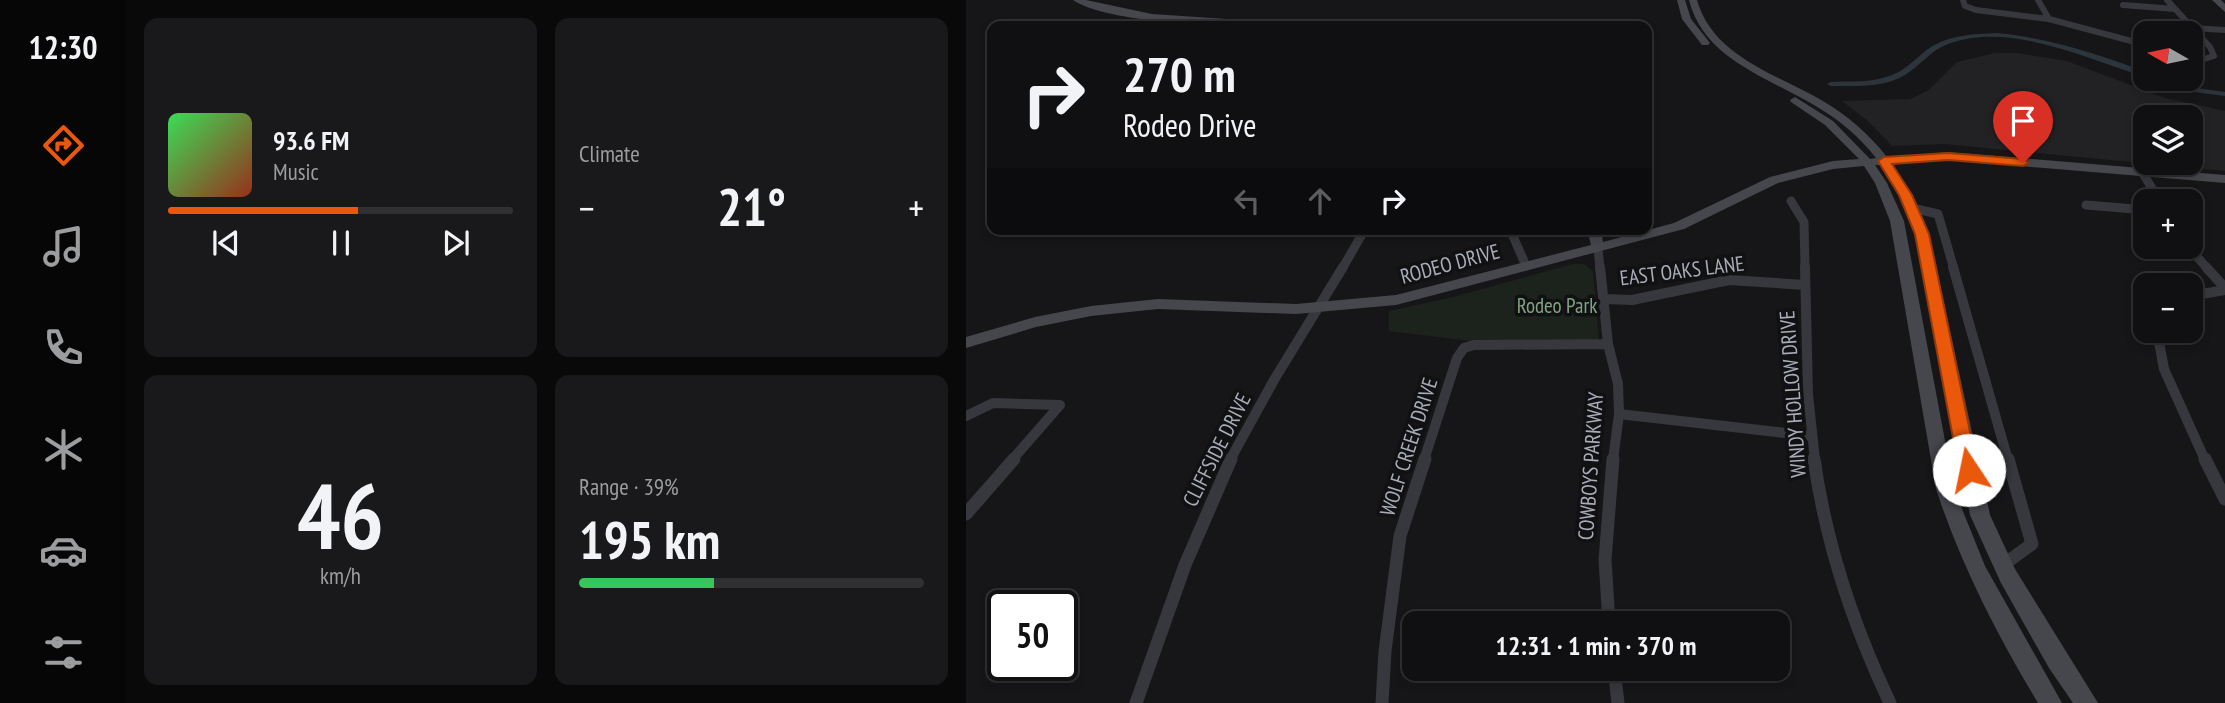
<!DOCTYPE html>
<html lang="en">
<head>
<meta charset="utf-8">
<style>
	:root { --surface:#101012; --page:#19191b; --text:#f1f3f6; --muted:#9c9d9f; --line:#303032; --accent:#ea580c }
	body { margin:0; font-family:"PT Sans Narrow",sans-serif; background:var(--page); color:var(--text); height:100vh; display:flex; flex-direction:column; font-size:26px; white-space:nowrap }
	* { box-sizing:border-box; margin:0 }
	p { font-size:23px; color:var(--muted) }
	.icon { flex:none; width:38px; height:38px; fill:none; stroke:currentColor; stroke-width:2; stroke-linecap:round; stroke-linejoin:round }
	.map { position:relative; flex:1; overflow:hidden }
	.sheet { display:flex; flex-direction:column; gap:18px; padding:18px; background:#09090a; width:840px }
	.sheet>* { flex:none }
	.guide { position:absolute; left:21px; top:21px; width:665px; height:214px; border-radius:14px; box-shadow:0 4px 10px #0003,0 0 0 2px var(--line); background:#101012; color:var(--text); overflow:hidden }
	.needle { width:46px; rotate:279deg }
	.controls { position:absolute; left:1167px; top:21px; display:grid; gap:14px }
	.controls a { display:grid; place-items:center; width:70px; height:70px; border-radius:14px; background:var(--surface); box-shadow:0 4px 10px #0003,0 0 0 2px var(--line); font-size:35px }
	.speed { position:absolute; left:21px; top:590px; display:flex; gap:14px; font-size:35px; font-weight:700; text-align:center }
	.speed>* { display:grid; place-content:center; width:91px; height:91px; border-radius:50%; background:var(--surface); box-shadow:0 4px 10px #0003,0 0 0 2px var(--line); line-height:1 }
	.speed .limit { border:4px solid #111; border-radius:10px; background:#fff; color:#111 }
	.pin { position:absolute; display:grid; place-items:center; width:60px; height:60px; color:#fff; margin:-72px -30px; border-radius:50% 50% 50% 0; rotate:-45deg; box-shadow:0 0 7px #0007 }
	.pin .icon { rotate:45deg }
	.me { position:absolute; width:77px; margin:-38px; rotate:349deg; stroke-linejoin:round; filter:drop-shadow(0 0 5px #0008) }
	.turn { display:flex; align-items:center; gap:24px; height:147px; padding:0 21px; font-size:32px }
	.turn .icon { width:91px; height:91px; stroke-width:2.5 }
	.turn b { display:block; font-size:49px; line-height:60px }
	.lanes { display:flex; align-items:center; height:66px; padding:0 21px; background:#0003; justify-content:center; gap:35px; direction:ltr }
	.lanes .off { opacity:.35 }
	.big { font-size:52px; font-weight:800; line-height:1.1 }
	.sheet .card { flex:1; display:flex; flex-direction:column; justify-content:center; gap:10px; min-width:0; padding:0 24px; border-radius:14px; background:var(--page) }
	.sheet .dial { align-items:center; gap:0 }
	.dial b { font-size:91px; line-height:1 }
	.song { display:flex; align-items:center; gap:21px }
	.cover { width:84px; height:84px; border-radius:10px; background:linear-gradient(135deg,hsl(130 70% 55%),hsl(10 70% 35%)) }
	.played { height:7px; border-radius:4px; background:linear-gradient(90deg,var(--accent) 55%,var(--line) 55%) }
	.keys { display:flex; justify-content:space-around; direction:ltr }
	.heat { display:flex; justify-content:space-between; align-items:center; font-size:38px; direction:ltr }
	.charge { height:10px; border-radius:5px; background:linear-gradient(90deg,#34c759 39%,var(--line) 0) }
	.sheet .tiles { flex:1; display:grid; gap:18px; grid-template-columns:repeat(2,1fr) }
	.trip { position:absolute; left:436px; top:611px; width:388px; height:70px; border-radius:14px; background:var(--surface); box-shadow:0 4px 10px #0003,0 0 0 2px var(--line); font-weight:800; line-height:70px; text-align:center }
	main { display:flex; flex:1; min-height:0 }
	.tab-bar { display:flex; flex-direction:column; width:126px; justify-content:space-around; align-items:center; background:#060607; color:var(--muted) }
	.tab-bar .icon { width:49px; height:49px }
	.tab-bar .selected { color:var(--accent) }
	.tab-bar b { font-size:32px; color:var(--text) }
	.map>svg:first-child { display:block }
</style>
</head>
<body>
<main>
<nav class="tab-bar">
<b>12:30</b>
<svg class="icon selected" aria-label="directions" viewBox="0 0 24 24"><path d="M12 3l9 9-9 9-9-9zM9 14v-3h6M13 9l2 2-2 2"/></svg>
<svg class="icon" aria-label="music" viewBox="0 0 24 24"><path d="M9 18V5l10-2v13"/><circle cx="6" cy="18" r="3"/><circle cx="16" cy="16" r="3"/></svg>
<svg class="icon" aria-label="phone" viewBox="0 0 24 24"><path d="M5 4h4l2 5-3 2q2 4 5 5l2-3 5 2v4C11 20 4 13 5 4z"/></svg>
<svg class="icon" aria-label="climate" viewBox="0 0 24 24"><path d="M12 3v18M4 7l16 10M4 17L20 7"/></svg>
<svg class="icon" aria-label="car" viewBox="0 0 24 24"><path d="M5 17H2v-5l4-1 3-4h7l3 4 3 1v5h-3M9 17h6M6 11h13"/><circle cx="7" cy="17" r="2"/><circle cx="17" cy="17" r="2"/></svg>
<svg class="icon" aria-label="filters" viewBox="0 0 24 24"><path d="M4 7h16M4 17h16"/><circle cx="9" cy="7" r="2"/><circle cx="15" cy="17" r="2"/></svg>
</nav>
<section class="sheet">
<div class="tiles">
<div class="card">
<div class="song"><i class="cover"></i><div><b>93.6 FM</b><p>Music</p></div></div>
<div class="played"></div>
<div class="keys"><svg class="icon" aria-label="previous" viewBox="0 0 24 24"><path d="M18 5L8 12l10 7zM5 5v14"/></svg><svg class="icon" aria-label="pause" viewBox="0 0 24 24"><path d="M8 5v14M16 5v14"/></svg><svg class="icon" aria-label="next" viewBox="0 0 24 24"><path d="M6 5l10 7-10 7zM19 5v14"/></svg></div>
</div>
<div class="card"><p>Climate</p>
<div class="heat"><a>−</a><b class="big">21°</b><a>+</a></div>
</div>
<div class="card dial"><b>46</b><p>km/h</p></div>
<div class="card"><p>Range · 39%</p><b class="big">195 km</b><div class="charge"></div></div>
</div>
</section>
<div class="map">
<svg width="1259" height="703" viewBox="0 0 1259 703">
	<rect width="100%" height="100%" fill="#161618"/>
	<!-- built -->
	<path fill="#222225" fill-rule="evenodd" d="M1029 53H1051L1101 61 1199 98 1259 111V171L978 144 926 146 902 121 876 101 944 99 963 90 991 62ZM1180 117H1225V163H1180Z"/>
	<!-- green -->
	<path fill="#1c231d" d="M607 264H618L627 271 633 340 521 343 423 331V311L487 297Z"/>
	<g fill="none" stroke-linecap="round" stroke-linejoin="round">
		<!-- canal -->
		<path fill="#2c353c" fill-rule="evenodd" d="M1031 33C1083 38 1131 54 1180 72V77C1121 59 1044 21 982 44 965 50 954 66 939 75 917 88 889 86 865 86L861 84 865 82C885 81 907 83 926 75 940 70 950 58 962 49 982 35 1007 34 1031 33Z
			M1185 79H1196L1222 87 1259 92V96L1221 91Z"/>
		<!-- street-far3 -->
		<path stroke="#37383d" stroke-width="6" d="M997 0 999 6 1010 10 1083 19 1180 45
			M1072 0 1083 19
			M1201 0 1244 47 1248 56 1238 59 1225 58
			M1157 5 1209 9
			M1226 28 1259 30"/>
		<!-- street-far2 -->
		<path stroke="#37383d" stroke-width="9" d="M1176 172 1194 201
			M825 201 838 222 839 269
			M1120 205 1180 210
			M946 208 972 214 988 269
			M544 229 560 266
			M1222 247 1242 269
			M632 248 634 269
			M376 269 399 229"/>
		<!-- street-far1 -->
		<path stroke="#37383d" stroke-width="10" d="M634 267 642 344 652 384 653 414 647 460
			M839 267 842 394 849 460
			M987 267 1042 460
			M1240 267 1259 288
			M1225 296 1259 290
			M638 299 666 300 763 280 839 285
			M1191 331 1198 369 1239 460
			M653 414 846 436
			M0 416 27 403 94 405
			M46 460 94 405
			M264 460 308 380 377 267
			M458 460 491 358 498 348 508 345 642 344"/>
		<!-- street -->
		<path stroke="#37383d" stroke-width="13" d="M848 459C860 544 887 625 924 703
			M1239 459 1259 499
			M0 514 48 459
			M1037 565 1066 544 1042 459
			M643 623 639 560 647 459
			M648 668 652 703
			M170 703 219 565 265 459
			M416 703 419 651 434 536 459 459"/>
		<!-- secondary -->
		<path fill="#45474d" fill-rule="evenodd" d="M107 0H120L186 14 320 23 325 26C278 28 144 25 107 0Z
			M711 0H719L725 19 744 43 742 45H736L716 19Z
			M723 0H731C747 57 811 74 857 101 882 116 903 134 921 157L982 152 1259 175V183L982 160 926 164 942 190 963 234 1024 515 1049 569 1132 703H1107L1083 668 1035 583 1004 515 949 234 930 190 915 165H909L921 183 938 221 988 489 1019 566 1096 703H1072C1031 635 995 565 970 489L924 221 909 183 898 166 867 169 812 183 718 229 430 305 330 314 192 309 125 316 70 327 0 348V337L69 317 125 306 192 299 330 304 430 295 625 245 621 229H635L637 242 708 223 804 177 867 161 893 159 859 125 825 102 824 100 829 97 867 121 904 159 910 158C893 136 872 119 848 105 801 77 738 59 723 0Z
			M1246 0H1255L1259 4V12Z"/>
	</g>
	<!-- route -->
	<path fill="#ea580c" stroke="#983908" stroke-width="2" d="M982 153 1057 159 1063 163 1057 166 982 160 926 164 946 195 963 234 1012 470 1009 475 1003 477 996 475 993 470 949 234 933 195 912 161 918 157Z"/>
	<g text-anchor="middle" stroke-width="7" stroke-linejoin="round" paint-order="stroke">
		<!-- street labels -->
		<g font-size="21" fill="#a8adb8" stroke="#111113">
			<text transform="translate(484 264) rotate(-15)" y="7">RODEO DRIVE</text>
			<text transform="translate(716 271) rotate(-7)" y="7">EAST OAKS LANE</text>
			<text transform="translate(827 394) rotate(-94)" y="7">WINDY HOLLOW DRIVE</text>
			<text transform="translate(443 447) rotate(-72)" y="7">WOLF CREEK DRIVE</text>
			<text transform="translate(251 450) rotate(-63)" y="7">CLIFFSIDE DRIVE</text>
			<text transform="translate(625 466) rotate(-86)" y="7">COWBOYS PARKWAY</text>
		</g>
		<!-- park labels -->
		<g font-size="21" fill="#7fa381" stroke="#111113">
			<text x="591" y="313">Rodeo Park</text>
		</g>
	</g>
</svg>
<div class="controls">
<a><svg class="needle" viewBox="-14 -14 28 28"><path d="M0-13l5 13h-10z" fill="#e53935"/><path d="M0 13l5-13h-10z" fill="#9c9d9f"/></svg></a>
<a><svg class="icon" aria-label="layers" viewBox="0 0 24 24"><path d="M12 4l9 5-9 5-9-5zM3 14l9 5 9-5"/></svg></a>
<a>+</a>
<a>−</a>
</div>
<div class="speed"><div class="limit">50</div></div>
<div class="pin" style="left:1057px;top:163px;background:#d93025"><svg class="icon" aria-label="arrive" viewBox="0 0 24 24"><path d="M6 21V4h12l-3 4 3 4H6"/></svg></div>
<svg class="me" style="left:1003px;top:470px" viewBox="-20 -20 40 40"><circle r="19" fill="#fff"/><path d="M0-13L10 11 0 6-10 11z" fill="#ea580c"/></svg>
<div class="trip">12:31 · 1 min · 370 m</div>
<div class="guide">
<div class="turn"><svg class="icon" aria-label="right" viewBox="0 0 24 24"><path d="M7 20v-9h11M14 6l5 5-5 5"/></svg><div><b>270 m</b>Rodeo Drive</div></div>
<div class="lanes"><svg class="icon off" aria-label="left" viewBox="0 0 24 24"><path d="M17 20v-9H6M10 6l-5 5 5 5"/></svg><svg class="icon off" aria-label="ahead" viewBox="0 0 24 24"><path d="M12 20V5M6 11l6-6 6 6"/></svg><svg class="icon" aria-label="right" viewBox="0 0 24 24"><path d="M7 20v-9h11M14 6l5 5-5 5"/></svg></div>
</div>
</div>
</main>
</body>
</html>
